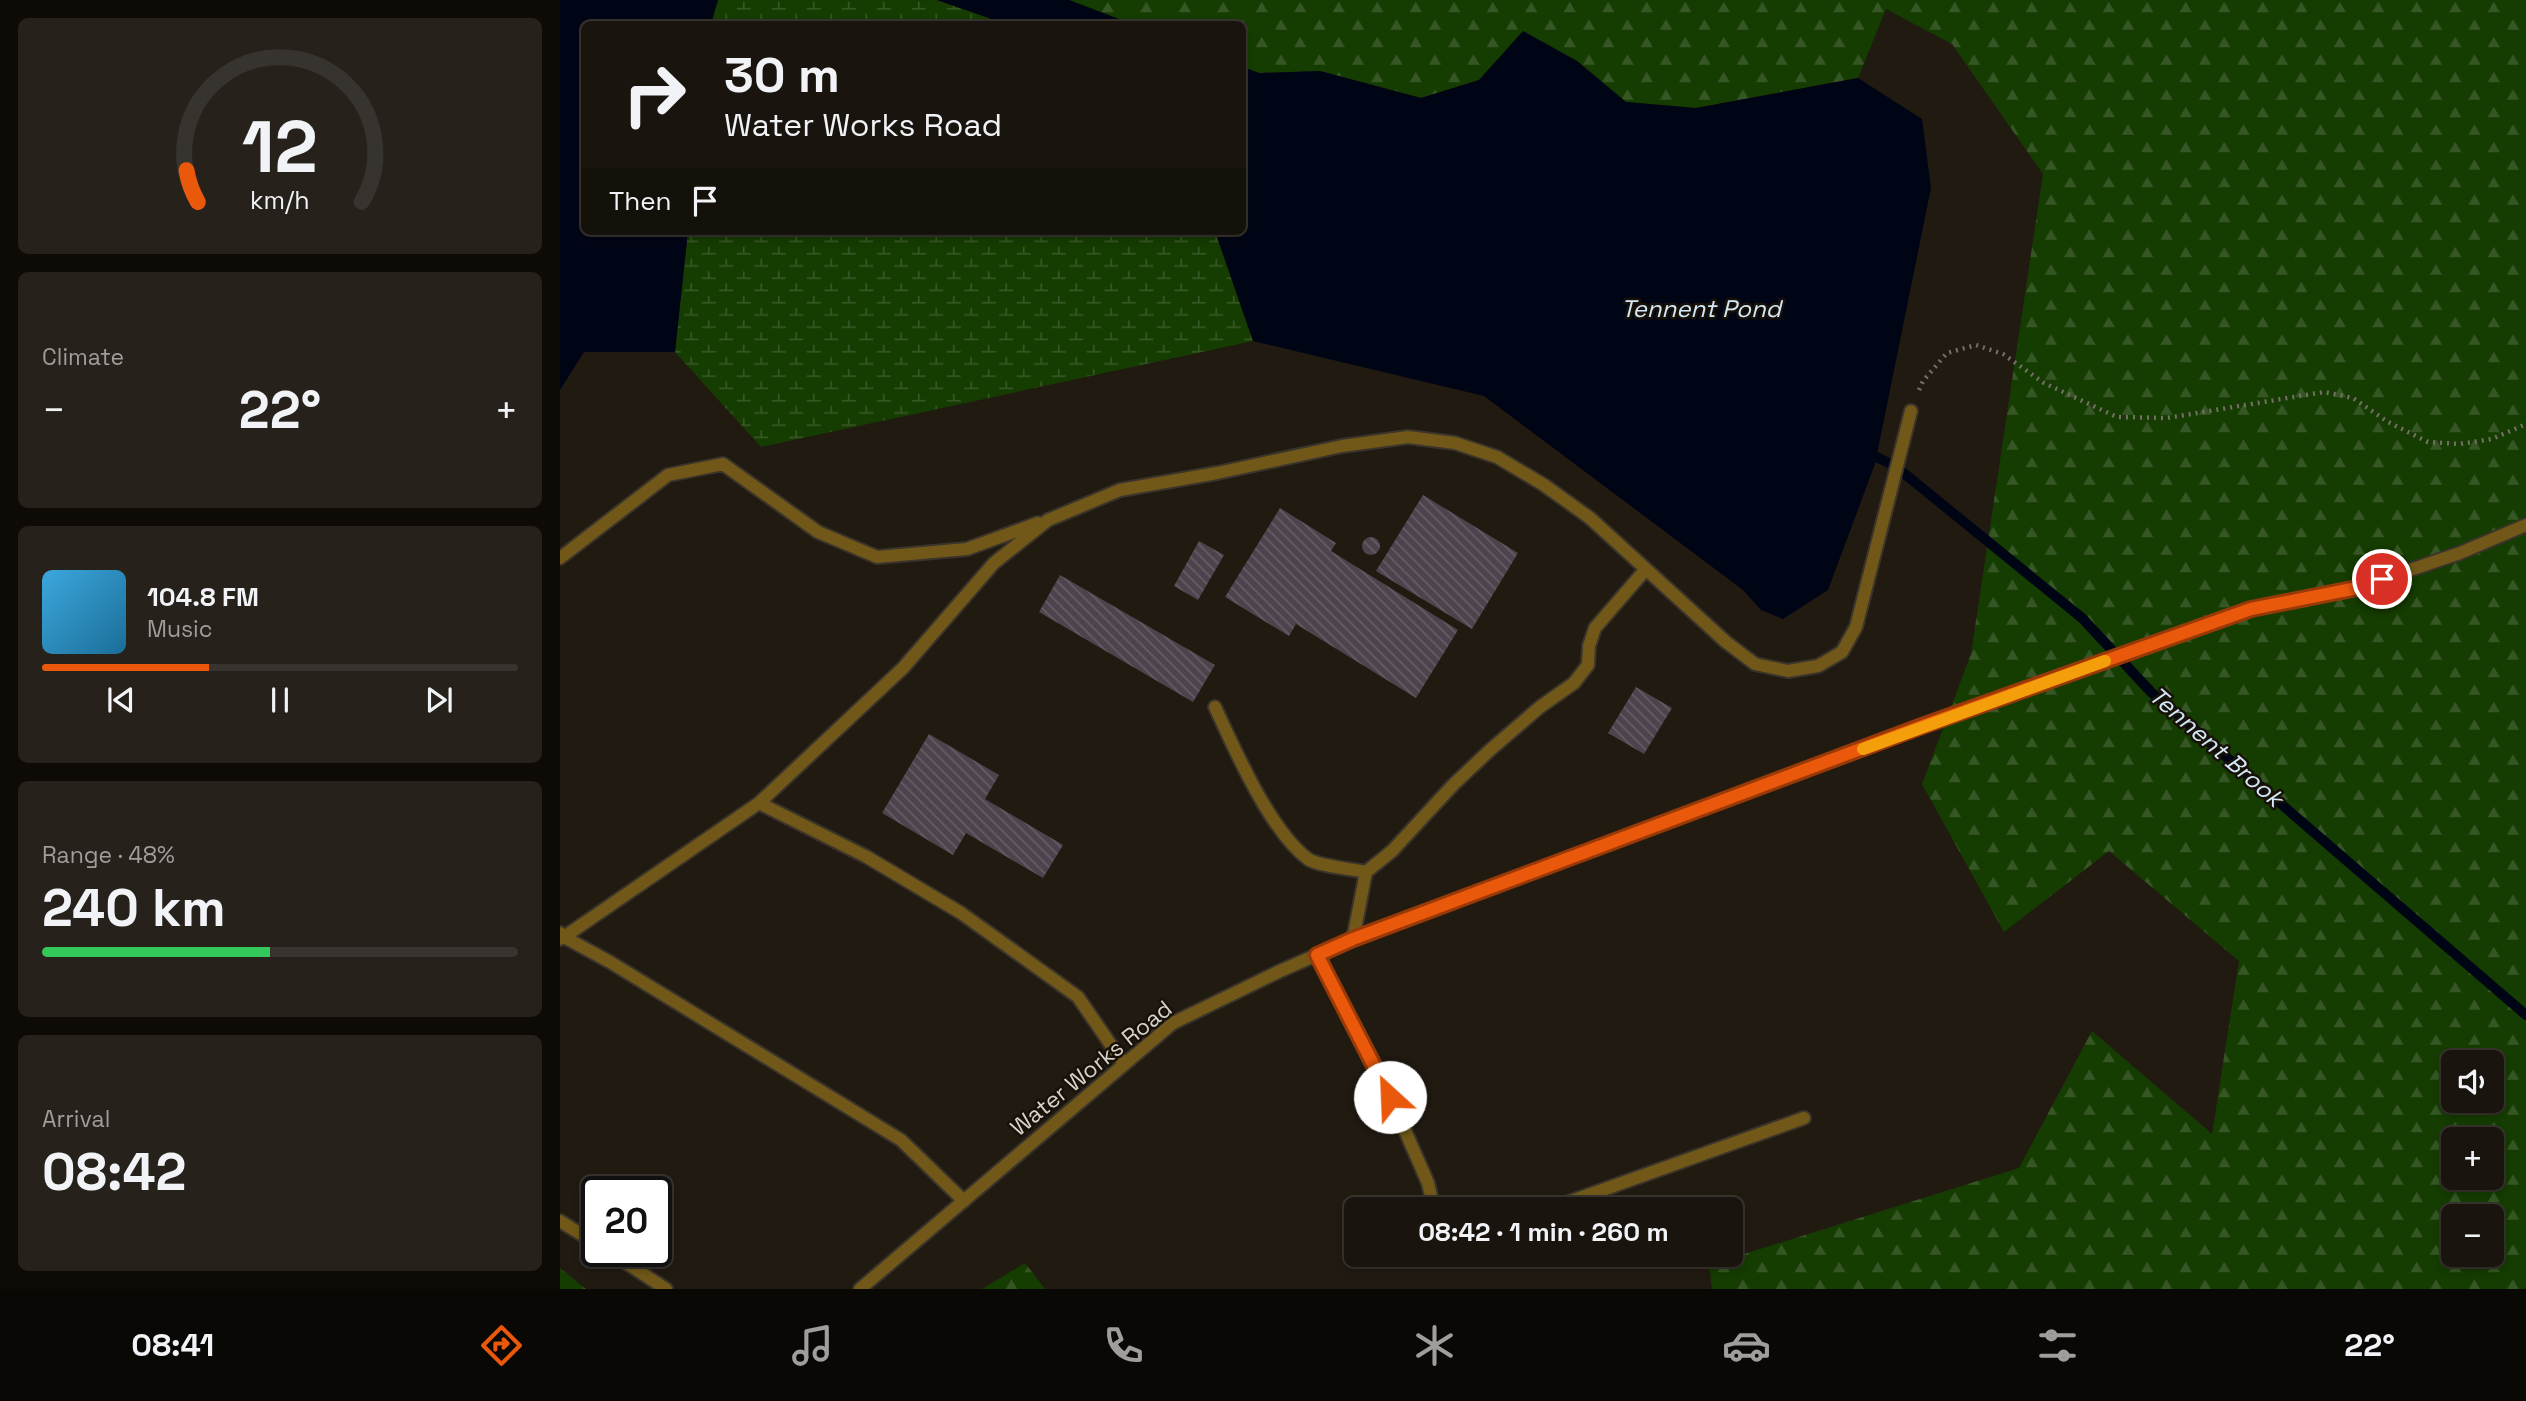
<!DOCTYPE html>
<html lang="en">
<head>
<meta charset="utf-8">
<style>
	:root { --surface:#19140d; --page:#26211b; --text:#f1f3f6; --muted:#9f9e9d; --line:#37332e; --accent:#ea580c }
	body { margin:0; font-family:"Space Grotesk",sans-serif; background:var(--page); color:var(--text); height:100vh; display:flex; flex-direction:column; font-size:26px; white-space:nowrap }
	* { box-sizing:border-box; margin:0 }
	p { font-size:23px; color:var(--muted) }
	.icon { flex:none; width:38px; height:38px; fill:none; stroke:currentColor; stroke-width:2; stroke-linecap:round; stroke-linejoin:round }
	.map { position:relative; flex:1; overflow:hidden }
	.drawer { display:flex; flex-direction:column; gap:18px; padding:18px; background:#0e0b07; width:560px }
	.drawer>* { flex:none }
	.guide { position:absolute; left:21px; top:21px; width:665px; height:214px; border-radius:10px; box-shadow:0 4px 10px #0003,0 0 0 2px var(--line); background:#19140d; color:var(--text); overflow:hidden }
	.fabs { position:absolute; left:1881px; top:1050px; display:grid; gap:14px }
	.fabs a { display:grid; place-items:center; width:63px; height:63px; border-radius:10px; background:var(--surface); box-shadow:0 4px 10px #0003,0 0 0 2px var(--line); font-size:35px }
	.speed { position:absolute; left:21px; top:1176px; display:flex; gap:14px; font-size:35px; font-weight:700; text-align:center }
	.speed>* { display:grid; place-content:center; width:91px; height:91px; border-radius:50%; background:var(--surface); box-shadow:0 4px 10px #0003,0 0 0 2px var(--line); line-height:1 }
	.speed .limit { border:4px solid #111; border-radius:10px; background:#fff; color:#111 }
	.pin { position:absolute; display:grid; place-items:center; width:60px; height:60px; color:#fff; margin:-30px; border:4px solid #fff; border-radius:50%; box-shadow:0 2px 7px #0007 }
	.me { position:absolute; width:77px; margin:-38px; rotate:335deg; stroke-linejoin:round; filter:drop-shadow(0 0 5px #0008) }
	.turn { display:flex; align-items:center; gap:24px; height:147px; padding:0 28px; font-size:32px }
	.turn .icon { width:91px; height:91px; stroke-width:2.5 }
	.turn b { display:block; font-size:49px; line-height:60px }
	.then { display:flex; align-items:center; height:66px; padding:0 28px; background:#0003; gap:14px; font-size:26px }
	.big { font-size:52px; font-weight:700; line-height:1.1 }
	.drawer .tile { flex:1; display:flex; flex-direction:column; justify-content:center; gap:10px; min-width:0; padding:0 24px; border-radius:10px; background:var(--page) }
	.drawer .dial { align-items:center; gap:0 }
	.dial svg { height:182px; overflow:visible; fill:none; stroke:var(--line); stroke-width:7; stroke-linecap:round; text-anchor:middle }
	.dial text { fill:var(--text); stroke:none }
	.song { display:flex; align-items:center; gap:21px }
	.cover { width:84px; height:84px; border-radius:10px; background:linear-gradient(135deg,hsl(200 70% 55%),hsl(200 70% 35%)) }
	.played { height:7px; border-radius:4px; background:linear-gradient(90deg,var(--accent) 35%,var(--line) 35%) }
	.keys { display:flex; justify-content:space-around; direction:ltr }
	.heat { display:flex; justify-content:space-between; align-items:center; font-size:38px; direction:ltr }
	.charge { height:10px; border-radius:5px; background:linear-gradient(90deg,#34c759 48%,var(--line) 0) }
	.trip { position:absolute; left:784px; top:1197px; width:399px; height:70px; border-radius:10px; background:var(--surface); box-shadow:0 4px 10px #0003,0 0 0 2px var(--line); font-weight:700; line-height:70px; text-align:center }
	.menu { display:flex; height:112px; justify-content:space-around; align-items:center; background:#0a0805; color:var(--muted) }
	.menu .icon { width:49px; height:49px }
	.menu .active { color:var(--accent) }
	.menu b { font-size:32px; color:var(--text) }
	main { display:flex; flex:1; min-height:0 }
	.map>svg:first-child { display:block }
</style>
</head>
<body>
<main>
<section class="drawer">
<div class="tile dial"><svg viewBox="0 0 100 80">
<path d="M14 69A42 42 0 1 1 86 69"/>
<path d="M14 69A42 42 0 0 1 9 55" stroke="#ea580c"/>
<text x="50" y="56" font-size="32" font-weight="700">12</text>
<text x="50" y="72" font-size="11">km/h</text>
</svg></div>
<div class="tile"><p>Climate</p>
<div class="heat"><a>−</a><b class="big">22°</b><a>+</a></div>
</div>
<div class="tile">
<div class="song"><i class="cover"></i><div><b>104.8 FM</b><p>Music</p></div></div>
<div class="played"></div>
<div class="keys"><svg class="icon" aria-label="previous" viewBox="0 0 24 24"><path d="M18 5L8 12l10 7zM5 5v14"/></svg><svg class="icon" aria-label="pause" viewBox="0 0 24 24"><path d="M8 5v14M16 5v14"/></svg><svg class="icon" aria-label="next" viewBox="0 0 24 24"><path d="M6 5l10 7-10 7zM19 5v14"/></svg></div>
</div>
<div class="tile"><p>Range · 48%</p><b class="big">240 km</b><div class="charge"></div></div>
<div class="tile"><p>Arrival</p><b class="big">08:42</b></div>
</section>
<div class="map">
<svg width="1966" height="1289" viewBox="0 0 1966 1289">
	<defs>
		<pattern id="forest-firs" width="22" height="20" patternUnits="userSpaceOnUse" patternTransform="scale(1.75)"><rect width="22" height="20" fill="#153c01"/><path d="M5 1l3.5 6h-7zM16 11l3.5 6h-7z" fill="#365725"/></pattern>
		<pattern id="wetland-marsh" width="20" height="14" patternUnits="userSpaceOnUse" patternTransform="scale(1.75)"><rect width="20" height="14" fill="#153c01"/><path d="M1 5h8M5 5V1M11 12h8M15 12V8" fill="none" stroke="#365725"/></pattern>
		<pattern id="building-back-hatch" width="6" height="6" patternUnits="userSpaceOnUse" patternTransform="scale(1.75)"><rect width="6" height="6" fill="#4c434d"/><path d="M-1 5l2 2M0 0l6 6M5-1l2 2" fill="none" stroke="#655d65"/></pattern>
	</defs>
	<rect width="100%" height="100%" fill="#211a11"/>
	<!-- forest -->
	<path fill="url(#forest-firs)" fill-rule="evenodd" d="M509 0H1966V1289H1152L1149 1265 1459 1168 1532 1031 1652 1134 1679 961 1549 851 1444 932 1362 784 1411 654 1483 174 1392 44 1326 9 1298 78 1136 108 1066 102 1017 61 963 32 919 80 861 98 760 71 699 73 683 67 682 24H572ZM1894 1062H1932V1101H1894ZM1894 1139H1932V1178H1894ZM1894 1216H1932V1255H1894Z
		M465 1263 485 1289H422Z
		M0 1268 26 1289H0Z"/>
	<!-- wetland -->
	<path fill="url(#wetland-marsh)" d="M158 0H377L446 24H151Z
		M128 231H655L693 341 201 447 115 352Z"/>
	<!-- water -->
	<path fill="#000515" d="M0 0H158L151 24H24V231H128L115 352H24L0 390Z
		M377 0H509L572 24H446Z
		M963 31 1017 61 1066 102 1136 108 1298 78 1362 119 1371 188 1315 464 1268 590 1223 619 1201 610 1183 590 924 396 693 341 655 231H682L683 67 699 73 760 71 861 98 919 80Z"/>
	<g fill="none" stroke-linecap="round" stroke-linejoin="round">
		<!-- stream -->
		<path stroke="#000515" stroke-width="10" d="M1304 451 1335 466 1522 618 1591 692 1966 1015"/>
	</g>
	<!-- building -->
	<path fill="url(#building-back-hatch)" d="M863 495 958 553 912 629 816 571Z
		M720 508 776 543 771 551 898 630 856 698 736 624 729 636 665 597Z
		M802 546a9 9 0 1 1 18 0a9 9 0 1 1-18 0Z
		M639 541 664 555 638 600 614 586Z
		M500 575 655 665 633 702 479 612Z
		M1076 687 1112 708 1084 754 1048 733Z
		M369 734 439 775 425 799 503 845 483 878 406 833 393 855 322 813Z"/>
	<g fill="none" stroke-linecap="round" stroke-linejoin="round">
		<defs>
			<path id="lane" d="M0 558 108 475 163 464 258 532 317 557 407 549 478 523
				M655 707C675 750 710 831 748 859 758 866 792 869 806 872L793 939
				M199 803 343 668 434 563 488 520 560 490 657 473 782 446 848 437 895 443 937 457 984 485 1030 518 1166 642 1195 664 1228 671 1258 666 1282 652 1296 627 1351 411
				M806 872 832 851 893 785 930 750 980 707 1014 683 1028 665 1029 646 1035 628 1086 569
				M0 933 4 937 199 803 307 857 401 913 518 997 564 1064
				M0 939 4 937 50 962 341 1140 404 1201
				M757 955 821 1076 868 1183 874 1209
				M989 1209 1244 1118
				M0 1221 37 1244
				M48 1251 106 1289
				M300 1289 613 1023 720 971 793 939 1362 726 1691 609 1797 588 1900 553 1966 525"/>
		</defs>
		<!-- lane casing -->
		<use href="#lane" stroke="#3a342b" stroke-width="16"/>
		<!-- path -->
		<path stroke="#756f68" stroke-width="4.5" stroke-dasharray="2 5" stroke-linecap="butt" d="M1359 390 1363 381 1387 353 1416 345 1443 354 1484 383 1557 417 1607 418 1764 392 1793 398 1828 422 1868 442 1900 444 1932 439 1966 424"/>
		<!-- lane -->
		<use href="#lane" stroke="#715819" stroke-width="12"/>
	</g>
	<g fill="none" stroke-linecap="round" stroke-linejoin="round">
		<defs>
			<path id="route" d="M830 1097 757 955 793 939 1362 726 1691 609 1797 588 1822 579"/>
		</defs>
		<!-- route casing -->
		<use href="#route" stroke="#983908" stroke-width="18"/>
		<!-- route -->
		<use href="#route" stroke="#ea580c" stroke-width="12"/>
		<!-- slow -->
		<path stroke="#f59e0b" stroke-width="12" d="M1303 749 1545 661"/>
	</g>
	<g text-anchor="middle" stroke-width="5" stroke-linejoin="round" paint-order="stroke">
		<!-- street labels -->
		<g font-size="23" fill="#d7d2cc" stroke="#181108">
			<text transform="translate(531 1068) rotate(-39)" y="8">Water Works Road</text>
		</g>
		<!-- water labels -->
		<g font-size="24" font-style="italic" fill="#d3e8f8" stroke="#181108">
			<text x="1141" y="317">Tennent Pond</text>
			<text transform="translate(1656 747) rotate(41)" y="8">Tennent Brook</text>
		</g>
	</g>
</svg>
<div class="fabs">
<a><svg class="icon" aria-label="sound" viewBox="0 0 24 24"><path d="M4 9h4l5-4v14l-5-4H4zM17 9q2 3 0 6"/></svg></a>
<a>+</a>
<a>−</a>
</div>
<div class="speed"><div class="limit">20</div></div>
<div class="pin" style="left:1822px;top:579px;background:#d93025"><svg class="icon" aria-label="arrive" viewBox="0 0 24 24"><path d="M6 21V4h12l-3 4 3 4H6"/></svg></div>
<svg class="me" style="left:830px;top:1097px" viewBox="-20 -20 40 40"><circle r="19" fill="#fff"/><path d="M0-13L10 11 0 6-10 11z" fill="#ea580c"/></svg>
<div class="trip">08:42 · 1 min · 260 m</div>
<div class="guide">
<div class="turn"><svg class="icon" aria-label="right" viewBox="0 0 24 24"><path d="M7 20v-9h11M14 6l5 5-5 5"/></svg><div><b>30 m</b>Water Works Road</div></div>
<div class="then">Then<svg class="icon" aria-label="arrive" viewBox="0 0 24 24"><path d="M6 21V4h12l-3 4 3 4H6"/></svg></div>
</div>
</div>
</main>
<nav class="menu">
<b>08:41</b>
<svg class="icon active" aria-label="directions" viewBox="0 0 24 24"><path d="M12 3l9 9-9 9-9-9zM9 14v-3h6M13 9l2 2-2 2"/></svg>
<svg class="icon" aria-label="music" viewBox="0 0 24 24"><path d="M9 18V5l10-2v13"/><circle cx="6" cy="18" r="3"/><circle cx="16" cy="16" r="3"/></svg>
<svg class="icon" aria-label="phone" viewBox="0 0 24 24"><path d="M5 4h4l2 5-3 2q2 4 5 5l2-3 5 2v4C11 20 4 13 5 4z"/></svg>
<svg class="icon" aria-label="climate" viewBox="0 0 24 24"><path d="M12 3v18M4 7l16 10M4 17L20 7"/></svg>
<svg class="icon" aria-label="car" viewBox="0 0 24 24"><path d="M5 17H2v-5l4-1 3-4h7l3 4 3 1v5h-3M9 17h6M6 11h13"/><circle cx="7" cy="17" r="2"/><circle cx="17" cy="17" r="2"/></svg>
<svg class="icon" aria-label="filters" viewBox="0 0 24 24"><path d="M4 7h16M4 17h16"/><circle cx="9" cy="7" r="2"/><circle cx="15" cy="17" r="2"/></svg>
<b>22°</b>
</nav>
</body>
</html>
